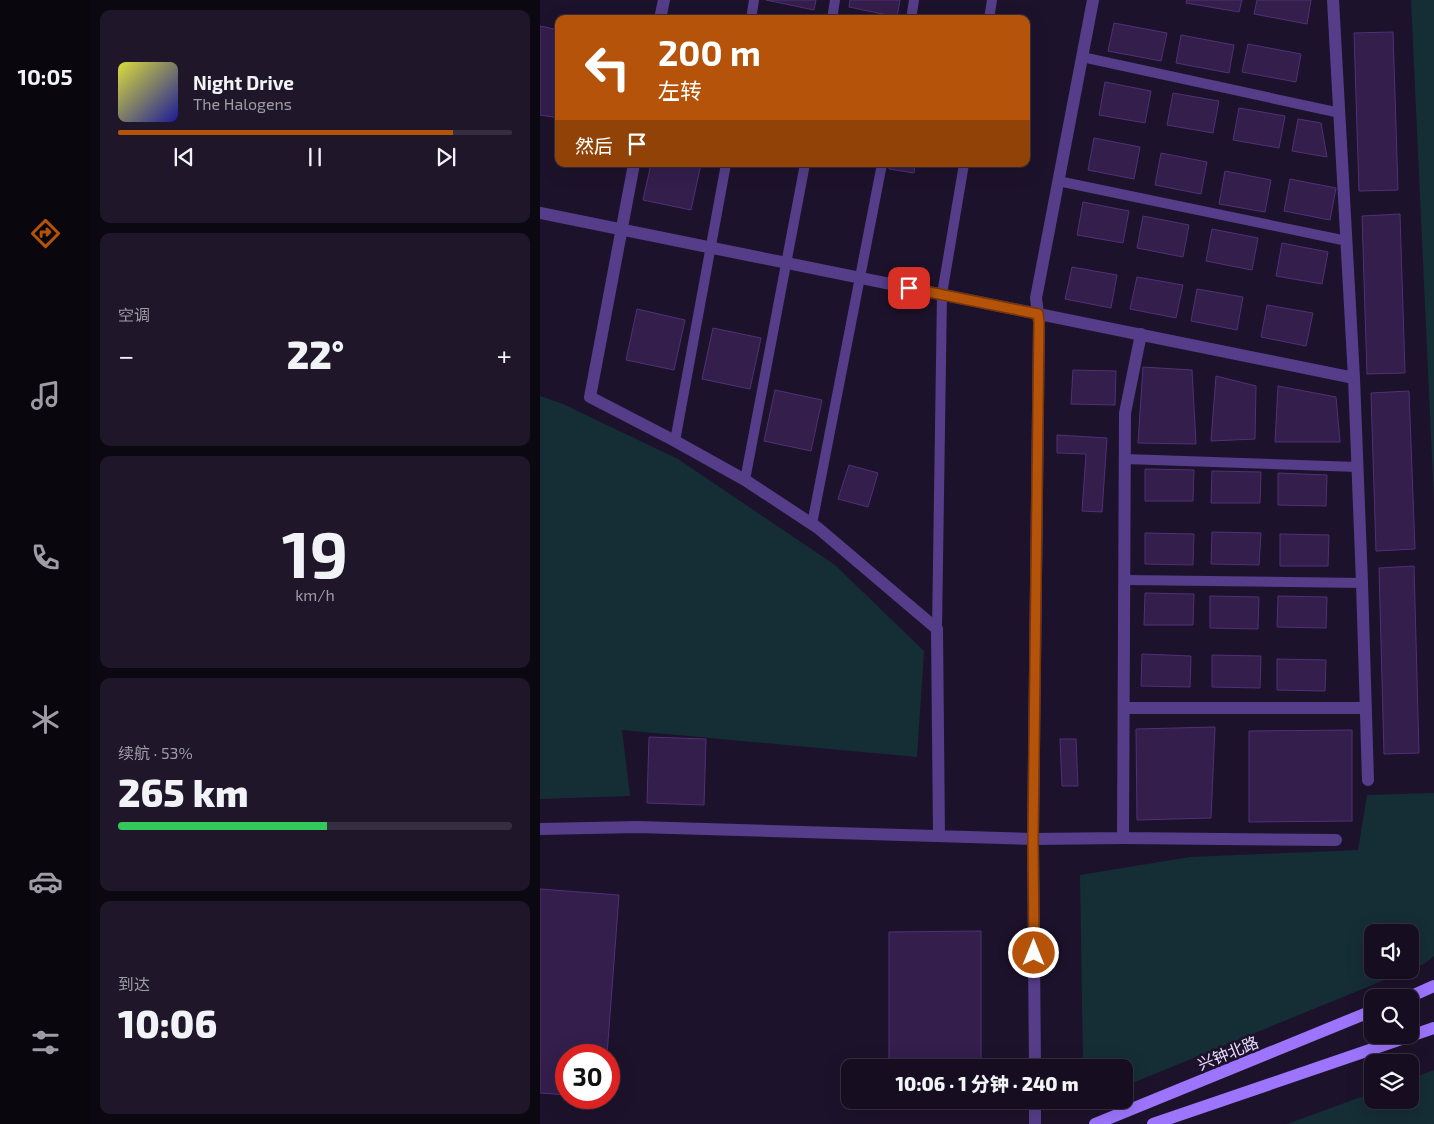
<!DOCTYPE html>
<html lang="zh">
<head>
<meta charset="utf-8">
<style>
	:root { --surface:#160e20; --page:#1f1729; --text:#f1f3f6; --muted:#9e9ca5; --line:#352e3e; --accent:#b45309 }
	body { margin:0; font-family:"Exo 2","Noto Sans SC",sans-serif; background:var(--page); color:var(--text); height:100vh; display:flex; flex-direction:column; font-size:19px; white-space:nowrap }
	* { box-sizing:border-box; margin:0 }
	p { font-size:16px; color:var(--muted) }
	.icon { flex:none; width:28px; height:28px; fill:none; stroke:currentColor; stroke-width:2; stroke-linecap:round; stroke-linejoin:round }
	.map { position:relative; flex:1; overflow:hidden }
	.drawer { display:flex; flex-direction:column; gap:10px; padding:10px; background:#0c0812; width:450px }
	.drawer>* { flex:none }
	.top-card { position:absolute; left:15px; top:15px; width:475px; height:152px; border-radius:10px; box-shadow:0 5px 20px #0002,0 0 0 1px var(--line); background:#b45309; color:#fff; overflow:hidden }
	.tools { position:absolute; left:824px; top:924px; display:grid; gap:10px }
	.tools a { display:grid; place-items:center; width:55px; height:55px; border-radius:10px; background:var(--surface); box-shadow:0 5px 20px #0002,0 0 0 1px var(--line); font-size:25px }
	.speed { position:absolute; left:15px; top:1044px; display:flex; gap:10px; font-size:25px; font-weight:700; text-align:center }
	.speed>* { display:grid; place-content:center; width:65px; height:65px; border-radius:50%; background:var(--surface); box-shadow:0 5px 20px #0002,0 0 0 1px var(--line); line-height:1 }
	.speed .limit { border:8px solid #d22; background:#fff; color:#111 }
	.pin { position:absolute; display:grid; place-items:center; width:42px; height:42px; color:#fff; margin:-21px; border-radius:10px; box-shadow:0 2px 8px #0006 }
	.me { position:absolute; width:55px; margin:-28px; rotate:0deg; stroke-linejoin:round; filter:drop-shadow(0 0 4px #0008) }
	.turn { display:flex; align-items:center; gap:18px; height:105px; padding:0 20px; font-size:22px }
	.turn .icon { width:65px; height:65px; stroke-width:2.5 }
	.turn b { display:block; font-size:35px; line-height:42px }
	.then { display:flex; align-items:center; height:48px; padding:0 20px; background:#0003; gap:10px; font-size:19px }
	.big { font-size:38px; font-weight:800; line-height:1.1 }
	.drawer .tile { flex:1; display:flex; flex-direction:column; justify-content:center; gap:8px; min-width:0; padding:0 18px; border-radius:10px; background:var(--page) }
	.drawer .dial { align-items:center; gap:0 }
	.dial b { font-size:65px; line-height:1 }
	.song { display:flex; align-items:center; gap:15px }
	.cover { width:60px; height:60px; border-radius:8px; background:linear-gradient(135deg,hsl(60 70% 55%),hsl(240 70% 35%)) }
	.played { height:5px; border-radius:2px; background:linear-gradient(90deg,var(--accent) 85%,var(--line) 85%) }
	.keys { display:flex; justify-content:space-around; direction:ltr }
	.heat { display:flex; justify-content:space-between; align-items:center; font-size:28px; direction:ltr }
	.charge { height:8px; border-radius:4px; background:linear-gradient(90deg,#34c759 53%,var(--line) 0) }
	.trip { position:absolute; left:301px; top:1059px; width:292px; height:50px; border-radius:10px; background:var(--surface); box-shadow:0 5px 20px #0002,0 0 0 1px var(--line); font-weight:800; line-height:50px; text-align:center }
	main { display:flex; flex:1; min-height:0 }
	.tab-bar { display:flex; flex-direction:column; width:90px; justify-content:space-around; align-items:center; background:#09060d; color:var(--muted) }
	.tab-bar .icon { width:35px; height:35px }
	.tab-bar .current { color:var(--accent) }
	.tab-bar b { font-size:22px; color:var(--text) }
	.map>svg:first-child { display:block }
</style>
</head>
<body>
<main>
<nav class="tab-bar">
<b>10:05</b>
<svg class="icon current" aria-label="directions" viewBox="0 0 24 24"><path d="M12 3l9 9-9 9-9-9zM9 14v-3h6M13 9l2 2-2 2"/></svg>
<svg class="icon" aria-label="music" viewBox="0 0 24 24"><path d="M9 18V5l10-2v13"/><circle cx="6" cy="18" r="3"/><circle cx="16" cy="16" r="3"/></svg>
<svg class="icon" aria-label="phone" viewBox="0 0 24 24"><path d="M5 4h4l2 5-3 2q2 4 5 5l2-3 5 2v4C11 20 4 13 5 4z"/></svg>
<svg class="icon" aria-label="climate" viewBox="0 0 24 24"><path d="M12 3v18M4 7l16 10M4 17L20 7"/></svg>
<svg class="icon" aria-label="car" viewBox="0 0 24 24"><path d="M5 17H2v-5l4-1 3-4h7l3 4 3 1v5h-3M9 17h6M6 11h13"/><circle cx="7" cy="17" r="2"/><circle cx="17" cy="17" r="2"/></svg>
<svg class="icon" aria-label="filters" viewBox="0 0 24 24"><path d="M4 7h16M4 17h16"/><circle cx="9" cy="7" r="2"/><circle cx="15" cy="17" r="2"/></svg>
</nav>
<section class="drawer">
<div class="tile">
<div class="song"><i class="cover"></i><div><b>Night Drive</b><p>The Halogens</p></div></div>
<div class="played"></div>
<div class="keys"><svg class="icon" aria-label="previous" viewBox="0 0 24 24"><path d="M18 5L8 12l10 7zM5 5v14"/></svg><svg class="icon" aria-label="pause" viewBox="0 0 24 24"><path d="M8 5v14M16 5v14"/></svg><svg class="icon" aria-label="next" viewBox="0 0 24 24"><path d="M6 5l10 7-10 7zM19 5v14"/></svg></div>
</div>
<div class="tile"><p>空调</p>
<div class="heat"><a>−</a><b class="big">22°</b><a>+</a></div>
</div>
<div class="tile dial"><b>19</b><p>km/h</p></div>
<div class="tile"><p>续航 · 53%</p><b class="big">265 km</b><div class="charge"></div></div>
<div class="tile"><p>到达</p><b class="big">10:06</b></div>
</section>
<div class="map">
<svg width="894" height="1124" viewBox="0 0 894 1124">
	<rect width="100%" height="100%" fill="#1d122b"/>
	<!-- green -->
	<path fill="#152d35" d="M871 0H894V502Z
		M0 396 23 404 138 459 295 565 384 651 377 757 82 730 90 796 0 799Z
		M894 793V956L884 964 870 969V932H832V970H869L585 1086V1068L543 1067 540 875 650 857 818 850 827 795Z
		M894 1070V1124H747L832 1093V1100H870V1079Z"/>
	<!-- building -->
	<path fill="#331e4c" stroke="#513077" d="M226 0H276L274 10Z
		M310 0H360L357 17 309 7Z
		M647 0H702L699 12 646 3Z
		M717 0H771L767 24 714 14Z
		M574 23 627 33 621 61 568 51Z
		M0 26 19 30V118L0 115Z
		M853 32 858 190 819 191 814 33Z
		M641 35 694 45 689 73 636 63Z
		M708 44 761 54 756 82 702 72Z
		M565 82 611 91 605 123 559 115Z
		M633 93 679 101 673 133 627 125Z
		M699 108 745 116 739 148 693 140Z
		M758 119 781 123 787 157 752 151Z
		M554 138 600 147 594 179 548 170Z
		M621 153 667 162 661 194 615 185Z
		M111 164H161L151 210 103 200Z
		M350 164H375L374 173 349 169Z
		M685 171 731 180 725 212 679 204Z
		M750 179 796 188 790 220 744 211Z
		M543 202 589 211 583 243 537 235Z
		M860 214 865 373 827 374 822 216Z
		M603 216 649 225 643 257 597 248Z
		M672 229 718 238 712 270 666 261Z
		M742 243 788 252 782 284 736 276Z
		M532 267 577 275 571 308 525 299Z
		M597 277 643 285 636 318 590 309Z
		M657 289 703 297 697 330 651 321Z
		M727 305 773 313 766 346 721 337Z
		M97 309 145 320 134 370 86 360Z
		M173 328 221 338 210 389 162 379Z
		M603 367 652 370 656 444 598 443Z
		M533 370 576 371 575 405 531 404Z
		M676 376 716 386 715 439 671 441Z
		M738 386 796 397 800 442H735Z
		M235 390 282 400 271 451 224 441Z
		M869 391 875 549 836 551 831 393Z
		M517 435 567 438 562 512 542 511 546 454 517 453Z
		M309 465 338 473 328 507 298 499Z
		M605 469 654 470 653 501H605Z
		M672 471 721 472 720 503H671Z
		M738 473 787 475 786 506 738 505Z
		M672 532 721 533 719 565 671 564Z
		M605 533 654 534 653 565 605 564Z
		M740 534 789 535 788 566H740Z
		M874 566 879 753 844 754 839 568Z
		M605 593 654 594 653 625H604Z
		M670 596 719 597 718 629 670 628Z
		M738 596 787 597 786 628 737 627Z
		M602 654 651 656 650 687 601 686Z
		M672 655 721 656 720 688 672 687Z
		M737 659 786 660 785 691 737 690Z
		M675 727 671 818 597 820 596 729Z
		M812 730V821L709 822V731Z
		M109 737 166 739 164 805 107 803Z
		M520 739H536L538 786H522Z
		M0 889 79 895 67 1055H26V1095L0 1093Z
		M441 931V1068H349V932Z"/>
	<g fill="none" stroke-linecap="round" stroke-linejoin="round">
		<!-- lane -->
		<path stroke="#553d89" stroke-width="10" d="M211 19 214 0
			M292 19 295 0
			M371 19 374 0
			M449 19 452 0
			M542 57 800 113
			M518 181 807 241
			M135 441 186 164
			M585 459 818 467
			M205 480 265 164
			M272 524 342 164
			M585 580 822 583
			M397 629 402 294 424 164"/>
		<!-- street -->
		<path stroke="#553d89" stroke-width="12" d="M793 0 814 378 822 583 828 780
			M120 19 124 0
			M94 164 50 397 135 441 205 480 278 528 397 629 399 836
			M0 213 814 378
			M584 708H826
			M0 829 98 827 493 839 583 838 796 840
			M583 838 585 413 601 334
			M495 1068 493 839 499 322 496 298 553 0
			M495 1100V1124"/>
		<!-- secondary -->
		<path stroke="#9d75fd" stroke-width="12" d="M867 998 894 986
			M555 1124 832 1011
			M613 1124 894 1028"/>
	</g>
	<g fill="none" stroke-linecap="round" stroke-linejoin="round">
		<defs>
			<path id="route" d="M369 288 498 314 499 322 493 839 494 953"/>
		</defs>
		<!-- route casing -->
		<use href="#route" stroke="#753606" stroke-width="12"/>
		<!-- route -->
		<use href="#route" stroke="#b45309" stroke-width="9"/>
	</g>
	<g text-anchor="middle" stroke-width="5" stroke-linejoin="round" paint-order="stroke">
		<!-- street labels -->
		<g font-size="16" fill="#e9dcfe" stroke="#1d122b">
			<text transform="translate(688 1053) rotate(-22)" y="6">兴钟北路</text>
		</g>
	</g>
</svg>
<div class="tools">
<a><svg class="icon" aria-label="sound" viewBox="0 0 24 24"><path d="M4 9h4l5-4v14l-5-4H4zM17 9q2 3 0 6"/></svg></a>
<a><svg class="icon" aria-label="search" viewBox="0 0 24 24"><circle cx="10" cy="10" r="6"/><path d="M15 15l6 6"/></svg></a>
<a><svg class="icon" aria-label="layers" viewBox="0 0 24 24"><path d="M12 4l9 5-9 5-9-5zM3 14l9 5 9-5"/></svg></a>
</div>
<div class="speed"><div class="limit">30</div></div>
<div class="pin" style="left:369px;top:288px;background:#d93025"><svg class="icon" aria-label="arrive" viewBox="0 0 24 24"><path d="M6 21V4h12l-3 4 3 4H6"/></svg></div>
<svg class="me" style="left:494px;top:953px" viewBox="-20 -20 40 40"><circle r="17" fill="#b45309" stroke="#fff" stroke-width="3"/><path d="M0-11L8 9 0 5-8 9z" fill="#fff"/></svg>
<div class="trip">10:06 · 1 分钟 · 240 m</div>
<div class="top-card">
<div class="turn"><svg class="icon" aria-label="left" viewBox="0 0 24 24"><path d="M17 20v-9H6M10 6l-5 5 5 5"/></svg><div><b>200 m</b>左转</div></div>
<div class="then">然后<svg class="icon" aria-label="arrive" viewBox="0 0 24 24"><path d="M6 21V4h12l-3 4 3 4H6"/></svg></div>
</div>
</div>
</main>
</body>
</html>
